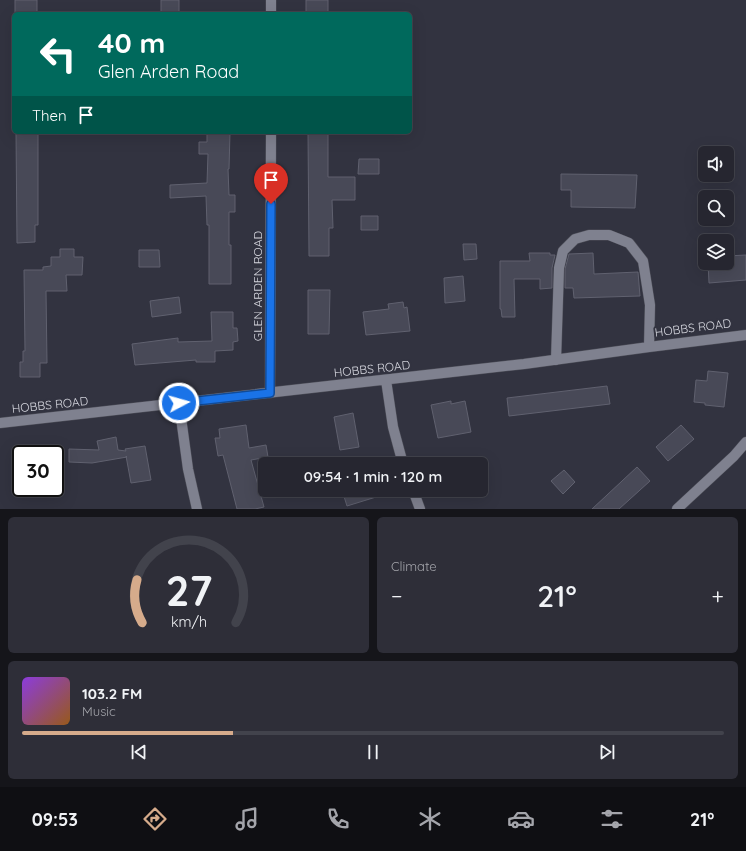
<!DOCTYPE html>
<html lang="en">
<head>
<meta charset="utf-8">
<style>
	:root { --surface:#262630; --page:#2e2e38; --text:#f1f3f6; --muted:#a4a5ab; --line:#42434c; --accent:#d6ab8b }
	body { margin:0; font-family:Quicksand,sans-serif; background:var(--page); color:var(--text); height:100vh; display:flex; flex-direction:column; font-size:15px; white-space:nowrap }
	* { box-sizing:border-box; margin:0 }
	p { font-size:13px; color:var(--muted) }
	.icon { flex:none; width:22px; height:22px; fill:none; stroke:currentColor; stroke-width:2; stroke-linecap:round; stroke-linejoin:round }
	.map { position:relative; height:509px; overflow:hidden }
	.panel { display:flex; flex-direction:column; gap:8px; padding:8px; background:#15151a; flex:1 }
	.panel>* { flex:none }
	.top-card { position:absolute; left:12px; top:12px; width:400px; height:122px; border-radius:6px; box-shadow:0 4px 16px #0002,0 0 0 1px var(--line); background:#00695c; color:#fff; overflow:hidden }
	.controls { position:absolute; left:698px; top:146px; display:grid; gap:8px }
	.controls a { display:grid; place-items:center; width:36px; height:36px; border-radius:6px; background:var(--surface); box-shadow:0 4px 16px #0002,0 0 0 1px var(--line); font-size:20px }
	.speed { position:absolute; left:12px; top:445px; display:flex; gap:8px; font-size:20px; font-weight:700; text-align:center }
	.speed>* { display:grid; place-content:center; width:52px; height:52px; border-radius:50%; background:var(--surface); box-shadow:0 4px 16px #0002,0 0 0 1px var(--line); line-height:1 }
	.speed .limit { border:2px solid #111; border-radius:6px; background:#fff; color:#111 }
	.pin { position:absolute; display:grid; place-items:center; width:34px; height:34px; color:#fff; margin:-41px -17px; border-radius:50% 50% 50% 0; rotate:-45deg; box-shadow:0 0 4px #0007 }
	.pin .icon { rotate:45deg }
	.me { position:absolute; width:44px; margin:-22px; rotate:84deg; stroke-linejoin:round; filter:drop-shadow(0 0 3px #0008) }
	.turn { display:flex; align-items:center; gap:14px; height:84px; padding:0 20px; font-size:18px }
	.turn .icon { width:52px; height:52px; stroke-width:2.5 }
	.turn b { display:block; font-size:28px; line-height:34px }
	.then { display:flex; align-items:center; height:38px; padding:0 20px; background:#0003; gap:8px; font-size:15px }
	.big { font-size:30px; font-weight:600; line-height:1.1 }
	.panel .card { flex:1; display:flex; flex-direction:column; justify-content:center; gap:6px; min-width:0; padding:0 14px; border-radius:6px; background:var(--page) }
	.panel .dial { align-items:center; gap:0 }
	.dial svg { height:104px; overflow:visible; fill:none; stroke:var(--line); stroke-width:7; stroke-linecap:round; text-anchor:middle }
	.dial text { fill:var(--text); stroke:none }
	.song { display:flex; align-items:center; gap:12px }
	.cover { width:48px; height:48px; border-radius:6px; background:linear-gradient(135deg,hsl(270 70% 55%),hsl(30 70% 35%)) }
	.played { height:4px; border-radius:2px; background:linear-gradient(90deg,var(--accent) 30%,var(--line) 30%) }
	.keys { display:flex; justify-content:space-around; direction:ltr }
	.heat { display:flex; justify-content:space-between; align-items:center; font-size:22px; direction:ltr }
	.panel .tiles { flex:1; display:grid; gap:8px; grid-template-columns:1fr 1fr }
	.card:last-child { grid-column:span 2 }
	.trip { position:absolute; left:258px; top:457px; width:230px; height:40px; border-radius:6px; background:var(--surface); box-shadow:0 4px 16px #0002,0 0 0 1px var(--line); font-weight:600; line-height:40px; text-align:center }
	.menu { display:flex; height:64px; justify-content:space-around; align-items:center; background:#0f0f13; color:var(--muted) }
	.menu .icon { width:28px; height:28px }
	.menu .selected { color:var(--accent) }
	.menu b { font-size:18px; color:var(--text) }
	.map>svg:first-child { display:block }
</style>
</head>
<body>
<div class="map">
<svg width="746" height="509" viewBox="0 0 746 509">
	<rect width="100%" height="100%" fill="#323340"/>
	<!-- building -->
	<path fill="#484957" stroke="#60616f" d="M15 0H37V14H15Z
		M161 0H179V14H161Z
		M306 0H328V14H306Z
		M16 132H38V225H35V242L17 243Z
		M207 132H230L229 169H228L229 195H235V212H229V245H231V284H209V225H207L206 196 170 198V185L207 183 208 154H199V142H207Z
		M308 132H328V177H355V200H332L333 228H329V256H309Z
		M359 159H379V174H358Z
		M561 174 637 175 635 208 571 207V190H561Z
		M361 216H378V230H361Z
		M463 244H476L477 259 464 260Z
		M60 249H74V257H83L82 275H66L67 291H46L47 363H40V377H20V362H23V351H25L24 270H43V267L51 266V257H60Z
		M139 250H159L160 267H139Z
		M529 253H550V255H555L552 268V288L540 289V279H514L515 317H502L501 309H500V261H530Z
		M593 253 594 274 638 272 640 296 574 298 573 288H565V269L569 254Z
		M746 255V280L709 283 708 263H727V256Z
		M463 276 465 301 445 303 444 278Z
		M308 290H330L329 334H308Z
		M179 297 181 313 152 317 150 301Z
		M403 302 404 308 407 307 410 331 366 335 363 312 389 309 388 304Z
		M211 312H233V328H237L238 341 233 342V350L215 351V362H196V360L135 365 132 344 178 338V342L212 341Z
		M708 371 728 373 724 407 705 405V403L694 402 696 380 707 381Z
		M607 386 610 404 509 416 507 398Z
		M451 401V404L465 401 471 432 438 438 431 405Z
		M353 413 359 447 340 450 334 417Z
		M246 425 249 448 266 445 268 457 251 460 264 507 255 509H237L223 455 218 456 215 438H220L219 429Z
		M681 425 694 439 668 461 656 447Z
		M116 437 118 450 126 451 125 449 145 446 151 480 131 483 126 456 127 457 92 463 69 462V449L99 450 97 441Z
		M637 467 650 481 619 509H592Z
		M564 470 575 482 563 494 551 481Z
		M342 490H389V493L347 506Z"/>
	<g fill="none" stroke-linecap="round" stroke-linejoin="round">
		<defs>
			<path id="minor" d="M271 0V14
				M556 360 559 268 563 251 575 239 589 235H609L629 243 643 261 650 305 649 347
				M386 380 393 427 403 464
				M270 393 271 132
				M179 403 188 469 197 509
				M0 423 524 364 649 347 746 335
				M413 490 420 509
				M677 509 734 456 746 442"/>
		</defs>
		<!-- minor casing -->
		<use href="#minor" stroke="#4e4f59" stroke-width="11"/>
		<!-- minor -->
		<use href="#minor" stroke="#7f818f" stroke-width="10"/>
	</g>
	<g fill="none" stroke-linecap="round" stroke-linejoin="round">
		<defs>
			<path id="route" d="M179 403 270 393 271 204"/>
		</defs>
		<!-- route casing -->
		<use href="#route" stroke="#114b97" stroke-width="10"/>
		<!-- route -->
		<use href="#route" stroke="#1a73e8" stroke-width="7"/>
	</g>
	<g text-anchor="middle" stroke-width="4" stroke-linejoin="round" paint-order="stroke">
		<!-- street labels -->
		<g font-size="12" fill="#d4d5dd" stroke="#323340">
			<text transform="translate(258 286) rotate(-90)" y="4">GLEN ARDEN ROAD</text>
			<text transform="translate(693 328) rotate(-7)" y="4">HOBBS ROAD</text>
			<text transform="translate(372 369) rotate(-6)" y="4">HOBBS ROAD</text>
			<text transform="translate(50 405) rotate(-6)" y="4">HOBBS ROAD</text>
		</g>
	</g>
</svg>
<div class="controls">
<a><svg class="icon" aria-label="sound" viewBox="0 0 24 24"><path d="M4 9h4l5-4v14l-5-4H4zM17 9q2 3 0 6"/></svg></a>
<a><svg class="icon" aria-label="search" viewBox="0 0 24 24"><circle cx="10" cy="10" r="6"/><path d="M15 15l6 6"/></svg></a>
<a><svg class="icon" aria-label="layers" viewBox="0 0 24 24"><path d="M12 4l9 5-9 5-9-5zM3 14l9 5 9-5"/></svg></a>
</div>
<div class="speed"><div class="limit">30</div></div>
<div class="pin" style="left:271px;top:204px;background:#d93025"><svg class="icon" aria-label="arrive" viewBox="0 0 24 24"><path d="M6 21V4h12l-3 4 3 4H6"/></svg></div>
<svg class="me" style="left:179px;top:403px" viewBox="-20 -20 40 40"><circle r="17" fill="#1a73e8" stroke="#fff" stroke-width="3"/><path d="M0-11L8 9 0 5-8 9z" fill="#fff"/></svg>
<div class="trip">09:54 · 1 min · 120 m</div>
<div class="top-card">
<div class="turn"><svg class="icon" aria-label="left" viewBox="0 0 24 24"><path d="M17 20v-9H6M10 6l-5 5 5 5"/></svg><div><b>40 m</b>Glen Arden Road</div></div>
<div class="then">Then<svg class="icon" aria-label="arrive" viewBox="0 0 24 24"><path d="M6 21V4h12l-3 4 3 4H6"/></svg></div>
</div>
</div>
<section class="panel">
<div class="tiles">
<div class="card dial"><svg viewBox="0 0 100 80">
<path d="M14 69A42 42 0 1 1 86 69"/>
<path d="M14 69A42 42 0 0 1 10 36" stroke="#d6ab8b"/>
<text x="50" y="56" font-size="32" font-weight="700">27</text>
<text x="50" y="72" font-size="11">km/h</text>
</svg></div>
<div class="card"><p>Climate</p>
<div class="heat"><a>−</a><b class="big">21°</b><a>+</a></div>
</div>
<div class="card">
<div class="song"><i class="cover"></i><div><b>103.2 FM</b><p>Music</p></div></div>
<div class="played"></div>
<div class="keys"><svg class="icon" aria-label="previous" viewBox="0 0 24 24"><path d="M18 5L8 12l10 7zM5 5v14"/></svg><svg class="icon" aria-label="pause" viewBox="0 0 24 24"><path d="M8 5v14M16 5v14"/></svg><svg class="icon" aria-label="next" viewBox="0 0 24 24"><path d="M6 5l10 7-10 7zM19 5v14"/></svg></div>
</div>
</div>
</section>
<nav class="menu">
<b>09:53</b>
<svg class="icon selected" aria-label="directions" viewBox="0 0 24 24"><path d="M12 3l9 9-9 9-9-9zM9 14v-3h6M13 9l2 2-2 2"/></svg>
<svg class="icon" aria-label="music" viewBox="0 0 24 24"><path d="M9 18V5l10-2v13"/><circle cx="6" cy="18" r="3"/><circle cx="16" cy="16" r="3"/></svg>
<svg class="icon" aria-label="phone" viewBox="0 0 24 24"><path d="M5 4h4l2 5-3 2q2 4 5 5l2-3 5 2v4C11 20 4 13 5 4z"/></svg>
<svg class="icon" aria-label="climate" viewBox="0 0 24 24"><path d="M12 3v18M4 7l16 10M4 17L20 7"/></svg>
<svg class="icon" aria-label="car" viewBox="0 0 24 24"><path d="M5 17H2v-5l4-1 3-4h7l3 4 3 1v5h-3M9 17h6M6 11h13"/><circle cx="7" cy="17" r="2"/><circle cx="17" cy="17" r="2"/></svg>
<svg class="icon" aria-label="filters" viewBox="0 0 24 24"><path d="M4 7h16M4 17h16"/><circle cx="9" cy="7" r="2"/><circle cx="15" cy="17" r="2"/></svg>
<b>21°</b>
</nav>
</body>
</html>
